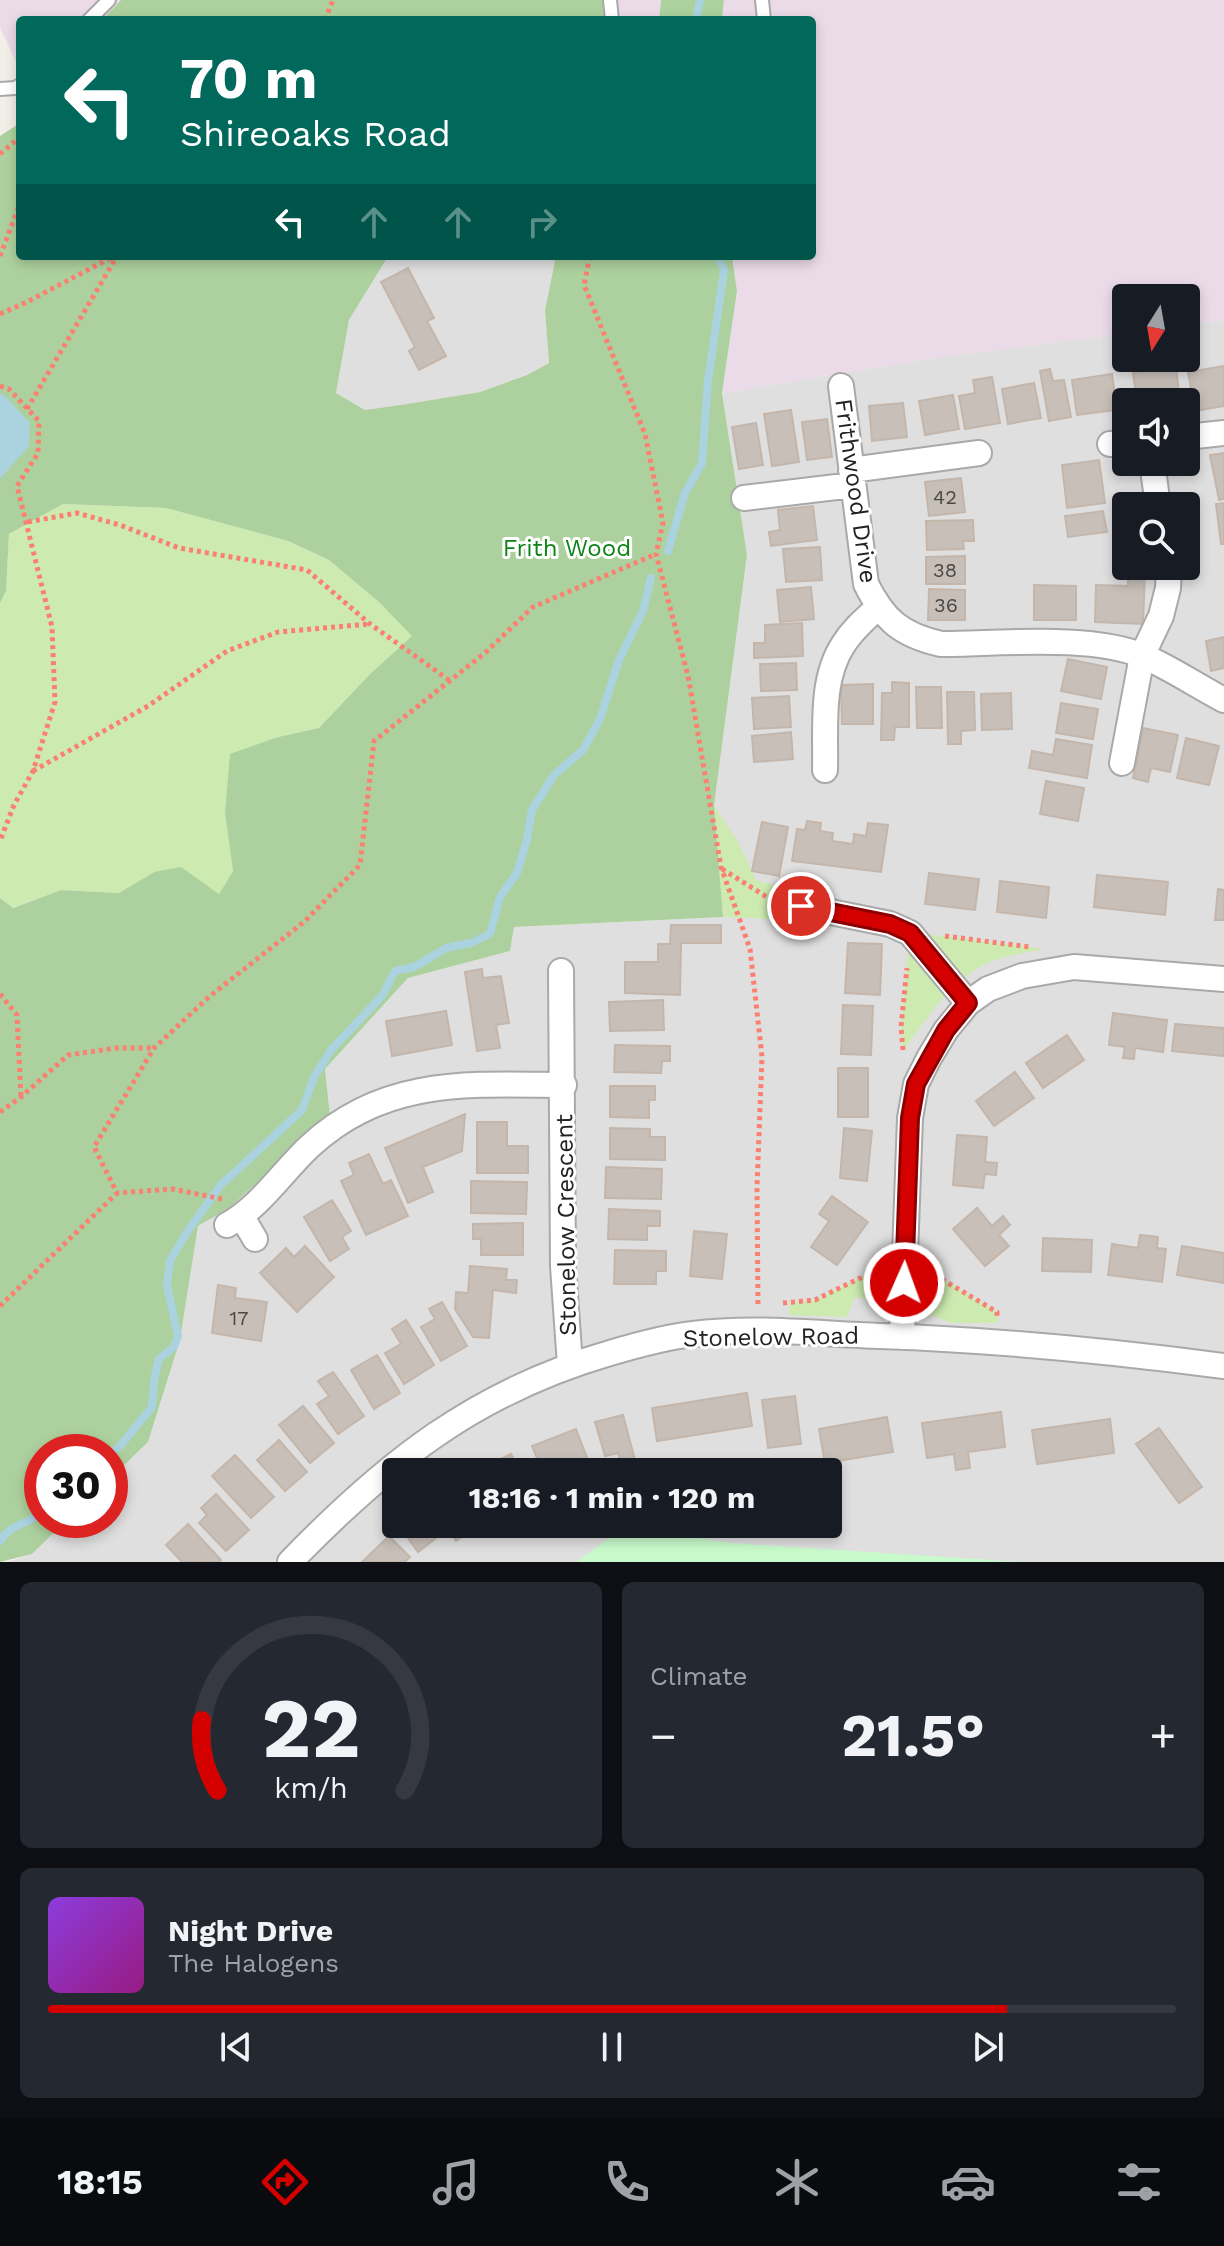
<!DOCTYPE html>
<html lang="en">
<head>
<meta charset="utf-8">
<style>
	:root { --surface:#171b24; --page:#242831; --text:#f1f3f6; --muted:#9ea1a6; --line:#363941; --accent:#d40000 }
	body { margin:0; font-family:"Work Sans",sans-serif; background:var(--page); color:var(--text); height:100vh; display:flex; flex-direction:column; font-size:30px; white-space:nowrap }
	* { box-sizing:border-box; margin:0 }
	p { font-size:26px; color:var(--muted) }
	.icon { flex:none; width:44px; height:44px; fill:none; stroke:currentColor; stroke-width:2; stroke-linecap:round; stroke-linejoin:round }
	.map { position:relative; height:1562px; overflow:hidden }
	.drawer { display:flex; flex-direction:column; gap:20px; padding:20px; background:#0d0f14; flex:1 }
	.drawer>* { flex:none }
	.hud { position:absolute; left:16px; top:16px; width:800px; height:244px; border-radius:8px; box-shadow:0 4px 12px #0003; background:#00695c; color:#fff; overflow:hidden }
	.needle { width:52px; rotate:191deg }
	.controls { position:absolute; left:1112px; top:284px; display:grid; gap:16px }
	.controls a { display:grid; place-items:center; width:88px; height:88px; border-radius:8px; background:var(--surface); box-shadow:0 4px 12px #0003; font-size:40px }
	.speed { position:absolute; left:24px; top:1434px; display:flex; gap:16px; font-size:40px; font-weight:700; text-align:center }
	.speed>* { display:grid; place-content:center; width:104px; height:104px; border-radius:50%; background:var(--surface); box-shadow:0 4px 12px #0003; line-height:1 }
	.speed .limit { border:12px solid #d22; background:#fff; color:#111 }
	.pin { position:absolute; display:grid; place-items:center; width:68px; height:68px; color:#fff; margin:-34px; border:4px solid #fff; border-radius:50%; box-shadow:0 2px 8px #0007 }
	.me { position:absolute; width:88px; margin:-44px; rotate:2deg; stroke-linejoin:round; filter:drop-shadow(0 0 6px #0008) }
	.turn { display:flex; align-items:center; gap:28px; height:168px; padding:0 32px; font-size:36px }
	.turn .icon { width:104px; height:104px; stroke-width:2.5 }
	.turn b { display:block; font-size:56px; line-height:68px }
	.lanes { display:flex; align-items:center; height:76px; padding:0 32px; background:#0003; justify-content:center; gap:40px; direction:ltr }
	.lanes .off { opacity:.35 }
	.big { font-size:60px; font-weight:700; line-height:1.1 }
	.drawer .card { flex:1; display:flex; flex-direction:column; justify-content:center; gap:12px; min-width:0; padding:0 28px; border-radius:12px; background:var(--page) }
	.drawer .dial { align-items:center; gap:0 }
	.dial svg { height:208px; overflow:visible; fill:none; stroke:var(--line); stroke-width:7; stroke-linecap:round; text-anchor:middle }
	.dial text { fill:var(--text); stroke:none }
	.song { display:flex; align-items:center; gap:24px }
	.cover { width:96px; height:96px; border-radius:12px; background:linear-gradient(135deg,hsl(270 70% 55%),hsl(310 70% 35%)) }
	.played { height:8px; border-radius:4px; background:linear-gradient(90deg,var(--accent) 85%,var(--line) 85%) }
	.keys { display:flex; justify-content:space-around; direction:ltr }
	.heat { display:flex; justify-content:space-between; align-items:center; font-size:44px; direction:ltr }
	.drawer .tiles { flex:1; display:grid; gap:20px; grid-template-columns:1fr 1fr }
	.card:last-child { grid-column:span 2 }
	.trip { position:absolute; left:382px; top:1458px; width:460px; height:80px; border-radius:8px; background:var(--surface); box-shadow:0 4px 12px #0003; font-weight:700; line-height:80px; text-align:center }
	.tab-bar { display:flex; height:128px; justify-content:space-around; align-items:center; background:#090b0e; color:var(--muted) }
	.tab-bar .icon { width:56px; height:56px }
	.tab-bar .on { color:var(--accent) }
	.tab-bar b { font-size:36px; color:var(--text) }
	.map>svg:first-child { display:block }
</style>
</head>
<body>
<div class="map">
<svg width="1224" height="1562" viewBox="0 0 1224 1562">
	<rect width="100%" height="100%" fill="#f2efe9"/>
	<!-- residential -->
	<path fill="#e0dfdf" fill-rule="evenodd" d="M391 256H556L545 310 549 363 527 375 480 392 407 404 365 410 336 393 349 320 387 258Z
		M1224 320V1562H7L32 1554 67 1520H110V1479L148 1442 180 1340 198 1226 229 1208 330 1116 325 1069 408 978 510 951 514 927 723 917 714 806 747 556 722 393 933 358 1126 333V358H1186V325ZM1126 402H1186V462H1126ZM1126 506H1186V566H1126ZM396 1472H828V1524H396Z"/>
	<!-- industrial -->
	<path fill="#ebdbe8" d="M0 0H121L102 20H20V70L0 28Z
		M605 0H661L659 20H604Z
		M724 0H1224V320L1186 325V298H1126V333L933 358 722 393 737 291 732 256H812V20H722Z"/>
	<!-- grass -->
	<path fill="#cdebb0" d="M63 504 166 508 288 541 329 560 380 603 413 636 369 675 319 728 278 737 225 813 233 871 219 894 154 872 119 893 61 890 12 908 0 898V603L6 591 9 534Z
		M714 806 737 840 756 880 790 890 791 920 723 917Z
		M910 933 927 934 1044 949C1030 952 1015 954 1001 958 956 971 930 1015 903 1051L901 1027Z
		M905 1256 997 1312 998 1323H952L930 1315 917 1299 854 1298 847 1317 788 1315 790 1303 815 1300Z"/>
	<!-- forest -->
	<path fill="#add19e" d="M121 0H605L604 20H102Z
		M661 0H724L722 20H659Z
		M20 123V256H391L387 258 349 320 336 393 365 410 407 404 480 392 527 375 549 363 545 310 556 256H732L737 291 722 393 747 555 714 806 723 917 514 927 510 951 408 978 325 1069 330 1116 229 1208 198 1226 180 1340 148 1442 110 1479V1452H42V1520H67L32 1554 0 1562V898L13 908 61 890 119 893 154 872 181 867 219 894 233 871 225 813 230 754 278 737 319 728 369 675 412 636 380 603 329 560 288 541 166 508 63 504 9 534 6 591 0 603V136Z"/>
	<!-- park -->
	<path fill="#c8facc" d="M623 1527 730 1543 1022 1562H577Z"/>
	<!-- water -->
	<path fill="#aad3df" d="M0 394 4 395 30 423 29 446 0 479Z"/>
	<g fill="none" stroke-linecap="round" stroke-linejoin="round">
		<!-- stream -->
		<path stroke="#aad3df" stroke-width="8" d="M696 20 700 0
			M668 551 685 493 702 463 708 381 724 270 718 256
			M110 1454 120 1446 152 1407 154 1380 159 1359 174 1347 178 1336 167 1286 170 1261 187 1232 220 1186 302 1110 314 1077 332 1049 382 996 395 971 414 967 446 948 471 943 490 934 500 897 517 873 527 839 532 810 554 775 583 750 600 719 619 660 643 611 651 578
			M0 1541C13 1522 26 1526 42 1512"/>
	</g>
	<!-- building -->
	<path fill="#c7bfb8" stroke="#c4b6ab" stroke-width="2" d="M408 268 434 318 427 321 446 356 419 370 409 351 415 347 381 282Z
		M1224 366V406L1195 411 1188 372Z
		M1176 367 1180 402H1137L1133 373Z
		M1050 369 1053 381 1064 380 1071 417 1049 421 1040 371Z
		M1112 374 1117 410 1077 415 1072 380Z
		M992 377 1000 423 965 429 959 396 975 393 973 380Z
		M1034 383 1041 418 1008 424 1002 389Z
		M953 395 959 429 925 435 919 401Z
		M903 403 907 437 872 441 869 406Z
		M791 410 799 462 772 466 764 414Z
		M827 419 832 457 807 460 802 422Z
		M756 423 763 465 739 469 732 427Z
		M1224 453V499L1219 500 1210 455Z
		M1099 460 1105 503 1067 508 1062 465Z
		M961 478 965 512 929 516 925 482Z
		M1224 503V544H1221L1216 504Z
		M813 506 817 540 771 546 769 532 780 530 778 510Z
		M1103 511 1107 532 1068 537 1065 516Z
		M973 520 974 541H963L964 549 927 550 926 521Z
		M820 547 822 580 786 582 783 549Z
		M965 556V584H926V557Z
		M1128 570H1145L1143 624 1095 622 1096 585 1128 586Z
		M1034 585 1076 586V620H1034Z
		M811 587 814 619 780 622 777 590Z
		M929 589 965 590V620H928Z
		M802 623 803 656 754 658V643H765V625Z
		M1224 637V668L1211 671 1206 641Z
		M1068 659 1107 667 1101 699 1061 691Z
		M796 663 797 690 761 691 760 664Z
		M892 682 909 683V727H895L894 740H881L882 693H892Z
		M873 684V724H842L841 685Z
		M916 687H941L942 728H917Z
		M947 692H974L975 730 961 731V744H948Z
		M1011 693 1012 729 982 730 981 694Z
		M789 696 791 727 754 729 752 698Z
		M1061 703 1098 709 1093 739 1056 733Z
		M1143 728 1178 735 1170 772 1151 768 1148 782 1133 778Z
		M791 732 793 759 754 762 752 736Z
		M1186 738 1219 746 1209 785 1177 778Z
		M1056 739 1092 745 1087 778 1029 768 1032 751 1053 755Z
		M1046 781 1084 788 1078 821 1040 814Z
		M807 821 821 823 820 831 833 833 832 841 853 844 854 834 866 836 868 823 888 825 881 872 792 861 797 829 805 830Z
		M762 822 788 827 779 876 752 871Z
		M929 873 979 879 975 910 925 904Z
		M1097 875 1168 882 1165 915 1094 907Z
		M1000 881 1049 887 1046 918 997 912Z
		M1218 889 1224 890V920H1215Z
		M671 925H721V943H681L680 995 625 993V962H658V944H670Z
		M848 943 882 944 880 995 845 993Z
		M482 969 483 978 501 976 509 1023 496 1025 500 1048 477 1051 465 972Z
		M663 1000 664 1030 610 1031 609 1002Z
		M843 1005 873 1006 871 1055 841 1054Z
		M446 1011 452 1045 392 1056 386 1021Z
		M1113 1013 1167 1020 1163 1052 1135 1048 1134 1059 1123 1058 1125 1047 1109 1045Z
		M1175 1024 1224 1028V1056L1172 1051Z
		M1067 1035 1084 1060 1043 1088 1026 1063Z
		M615 1045 670 1046V1061H662L661 1073 614 1072Z
		M838 1068H868V1117H838Z
		M1015 1072 1034 1098 994 1126 976 1101Z
		M610 1086H655V1100H649V1118L610 1117Z
		M465 1114 462 1151 423 1167 433 1192 408 1203 385 1148Z
		M477 1122H507V1146H528V1173H477Z
		M610 1128 650 1129V1137H665V1160L610 1159Z
		M844 1128 872 1131 867 1181 840 1178Z
		M957 1135 987 1137 985 1162 997 1163 996 1175 985 1174 983 1188 953 1185Z
		M369 1154 383 1184 391 1180 408 1216 366 1235 341 1181 354 1175 349 1163Z
		M606 1167 662 1169 661 1199 605 1198Z
		M471 1181 527 1182 526 1214 471 1213Z
		M832 1196 868 1222 837 1265 811 1247 829 1221 819 1214Z
		M332 1200 351 1231 342 1237 349 1249 330 1261 304 1217Z
		M977 1208 992 1226 1003 1216 1010 1225 999 1235 1009 1246 985 1266 953 1229Z
		M609 1209 660 1211V1226H647V1240L608 1239Z
		M523 1223V1255H481V1239H473V1224Z
		M694 1231 727 1234 722 1279 690 1276Z
		M1140 1235 1158 1237 1157 1248 1166 1249 1162 1282 1108 1275 1112 1244 1138 1248Z
		M1043 1238 1092 1240 1091 1272 1042 1271Z
		M305 1246 334 1277 297 1312 260 1273 286 1248 294 1257Z
		M1182 1246 1224 1253V1283L1177 1275Z
		M615 1250 666 1251V1271H656V1284H614Z
		M470 1266 507 1269 506 1280H517L516 1293 493 1290 489 1338 473 1337 455 1309 456 1292 468 1293Z
		M218 1285 236 1288 235 1298 267 1302 261 1341 212 1333Z
		M442 1302 467 1346 441 1361 421 1327 435 1319 429 1309Z
		M406 1320 434 1365 404 1384 385 1353 401 1344 392 1329Z
		M377 1355 400 1393 374 1409 351 1370Z
		M333 1372 364 1416 338 1434 317 1404 329 1396 318 1381Z
		M747 1393 752 1426 657 1441 652 1408Z
		M795 1396 801 1444 768 1448 762 1400Z
		M303 1406 334 1443 310 1463 279 1425Z
		M1001 1412 1005 1447 968 1452 970 1468 956 1470 954 1454 927 1458 922 1423Z
		M623 1415 638 1471 632 1472H624L618 1453 605 1456 595 1422Z
		M887 1417 893 1452 825 1463 819 1429Z
		M1110 1419 1114 1453 1037 1464 1032 1430Z
		M1159 1428 1202 1487 1179 1503 1136 1444Z
		M576 1429 589 1463 579 1467 581 1472H543L532 1446Z
		M279 1440 307 1472 285 1491 257 1460Z
		M511 1454 520 1472H474Z
		M235 1455 274 1497 251 1518 212 1476Z
		M216 1494 249 1530 226 1551 199 1523 207 1515 201 1508Z
		M188 1524 221 1560 219 1562H182L166 1545Z
		M398 1524H432L440 1535 418 1552Z
		M445 1524H463L469 1532 456 1541Z
		M389 1536 410 1557 405 1562H362Z"/>
	<g fill="none" stroke-linecap="round" stroke-linejoin="round">
		<defs>
			<path id="lane" d="M610 0 612 20
				M762 0 764 20
				M89 20 109 0
				M0 89 15 88 20 85"/>
			<path id="street" d="M841 386 866 584C884 620 901 635 941 644 998 644 1091 634 1143 656 1171 668 1197 686 1224 700
				M1186 437 1224 433
				M1110 444 1126 443
				M1152 462 1158 506
				M851 470 979 453
				M744 498 853 485
				M1122 763 1142 656 1161 616 1168 588 1169 566
				M825 770C826 730 820 680 843 645 852 630 865 619 877 608
				M801 906 890 924 910 933 968 1003
				M561 971 563 1266 570 1365
				M242 1217 255 1239
				M227 1225C260 1207 283 1171 310 1146 384 1077 470 1084 564 1085
				M902 1337 910 1118 916 1084 929 1058 946 1030 968 1003 988 989 1022 976 1074 967 1224 979
				M290 1562C386 1463 475 1392 610 1353 637 1345 665 1337 693 1334 754 1326 819 1334 880 1336 995 1340 1110 1351 1224 1366"/>
		</defs>
		<!-- lane casing -->
		<use href="#lane" stroke="#a9a9a9" stroke-width="16"/>
		<!-- street casing -->
		<use href="#street" stroke="#a9a9a9" stroke-width="28"/>
		<!-- path -->
		<path stroke="#fa8072" stroke-width="5" stroke-dasharray="4 4" stroke-linecap="butt" d="M325 20 333 0
			M0 154 20 137
			M0 256 20 203
			M590 256 584 285 645 434 663 523 656 554 688 676 721 867 750 949 762 1057 757 1187 758 1307
			M0 314 27 302 114 256
			M0 386 9 389 39 421 38 453 17 486 52 627 55 702 33 771 14 805 0 841
			M27 409 117 256
			M28 522 77 513 120 525 179 548 307 570 370 624 449 680
			M33 771 148 706 227 651 278 632 369 624
			M722 869 778 904
			M945 936 1030 947
			M0 994 17 1015 21 1097
			M903 1050 901 1027 907 968
			M0 1112 21 1097 68 1055 116 1048H153
			M222 1199 173 1189 117 1193 94 1147 154 1048 210 996 304 922 360 865 374 741 486 652 533 607 656 554
			M928 1271 997 1312V1318
			M783 1303 815 1300 881 1268
			M0 1306 117 1193"/>
		<!-- lane -->
		<use href="#lane" stroke="#fff" stroke-width="12"/>
		<!-- street -->
		<use href="#street" stroke="#fff" stroke-width="24"/>
	</g>
	<g fill="none" stroke-linecap="round" stroke-linejoin="round">
		<defs>
			<path id="route" d="M801 906 890 924 910 933 968 1003 946 1030 916 1084 910 1118 904 1283"/>
		</defs>
		<!-- route casing -->
		<use href="#route" stroke="#8a0000" stroke-width="20"/>
		<!-- route -->
		<use href="#route" stroke="#d40000" stroke-width="14"/>
	</g>
	<g text-anchor="middle" stroke-width="6" stroke-linejoin="round" paint-order="stroke">
		<!-- number labels -->
		<g font-size="20" fill="#4b4948">
			<text x="945" y="504">42</text>
			<text x="945" y="577">38</text>
			<text x="946" y="612">36</text>
			<text x="239" y="1325">17</text>
		</g>
		<!-- street labels -->
		<g font-size="24" fill="#222" stroke="#fff">
			<text transform="translate(856 491) rotate(82)" y="8">Frithwood Drive</text>
			<text transform="translate(566 1225) rotate(-91)" y="8">Stonelow Crescent</text>
			<text transform="translate(771 1337) rotate(-1)" y="8">Stonelow Road</text>
		</g>
		<!-- park labels -->
		<g font-size="24" fill="#0c8416" stroke="#fff">
			<text x="567" y="556">Frith Wood</text>
		</g>
	</g>
</svg>
<div class="controls">
<a><svg class="needle" viewBox="-14 -14 28 28"><path d="M0-13l5 13h-10z" fill="#e53935"/><path d="M0 13l5-13h-10z" fill="#9ea1a6"/></svg></a>
<a><svg class="icon" aria-label="sound" viewBox="0 0 24 24"><path d="M4 9h4l5-4v14l-5-4H4zM17 9q2 3 0 6"/></svg></a>
<a><svg class="icon" aria-label="search" viewBox="0 0 24 24"><circle cx="10" cy="10" r="6"/><path d="M15 15l6 6"/></svg></a>
</div>
<div class="speed"><div class="limit">30</div></div>
<div class="pin" style="left:801px;top:906px;background:#d93025"><svg class="icon" aria-label="arrive" viewBox="0 0 24 24"><path d="M6 21V4h12l-3 4 3 4H6"/></svg></div>
<svg class="me" style="left:904px;top:1283px" viewBox="-20 -20 40 40"><circle r="17" fill="#d40000" stroke="#fff" stroke-width="3"/><path d="M0-11L8 9 0 5-8 9z" fill="#fff"/></svg>
<div class="trip">18:16 · 1 min · 120 m</div>
<div class="hud">
<div class="turn"><svg class="icon" aria-label="left" viewBox="0 0 24 24"><path d="M17 20v-9H6M10 6l-5 5 5 5"/></svg><div><b>70 m</b>Shireoaks Road</div></div>
<div class="lanes"><svg class="icon" aria-label="left" viewBox="0 0 24 24"><path d="M17 20v-9H6M10 6l-5 5 5 5"/></svg><svg class="icon off" aria-label="ahead" viewBox="0 0 24 24"><path d="M12 20V5M6 11l6-6 6 6"/></svg><svg class="icon off" aria-label="ahead" viewBox="0 0 24 24"><path d="M12 20V5M6 11l6-6 6 6"/></svg><svg class="icon off" aria-label="right" viewBox="0 0 24 24"><path d="M7 20v-9h11M14 6l5 5-5 5"/></svg></div>
</div>
</div>
<section class="drawer">
<div class="tiles">
<div class="card dial"><svg viewBox="0 0 100 80">
<path d="M14 69A42 42 0 1 1 86 69"/>
<path d="M14 69A42 42 0 0 1 8 42" stroke="#d40000"/>
<text x="50" y="56" font-size="32" font-weight="700">22</text>
<text x="50" y="72" font-size="11">km/h</text>
</svg></div>
<div class="card"><p>Climate</p>
<div class="heat"><a>−</a><b class="big">21.5°</b><a>+</a></div>
</div>
<div class="card">
<div class="song"><i class="cover"></i><div><b>Night Drive</b><p>The Halogens</p></div></div>
<div class="played"></div>
<div class="keys"><svg class="icon" aria-label="previous" viewBox="0 0 24 24"><path d="M18 5L8 12l10 7zM5 5v14"/></svg><svg class="icon" aria-label="pause" viewBox="0 0 24 24"><path d="M8 5v14M16 5v14"/></svg><svg class="icon" aria-label="next" viewBox="0 0 24 24"><path d="M6 5l10 7-10 7zM19 5v14"/></svg></div>
</div>
</div>
</section>
<nav class="tab-bar">
<b>18:15</b>
<svg class="icon on" aria-label="directions" viewBox="0 0 24 24"><path d="M12 3l9 9-9 9-9-9zM9 14v-3h6M13 9l2 2-2 2"/></svg>
<svg class="icon" aria-label="music" viewBox="0 0 24 24"><path d="M9 18V5l10-2v13"/><circle cx="6" cy="18" r="3"/><circle cx="16" cy="16" r="3"/></svg>
<svg class="icon" aria-label="phone" viewBox="0 0 24 24"><path d="M5 4h4l2 5-3 2q2 4 5 5l2-3 5 2v4C11 20 4 13 5 4z"/></svg>
<svg class="icon" aria-label="climate" viewBox="0 0 24 24"><path d="M12 3v18M4 7l16 10M4 17L20 7"/></svg>
<svg class="icon" aria-label="car" viewBox="0 0 24 24"><path d="M5 17H2v-5l4-1 3-4h7l3 4 3 1v5h-3M9 17h6M6 11h13"/><circle cx="7" cy="17" r="2"/><circle cx="17" cy="17" r="2"/></svg>
<svg class="icon" aria-label="filters" viewBox="0 0 24 24"><path d="M4 7h16M4 17h16"/><circle cx="9" cy="7" r="2"/><circle cx="15" cy="17" r="2"/></svg>
</nav>
</body>
</html>
